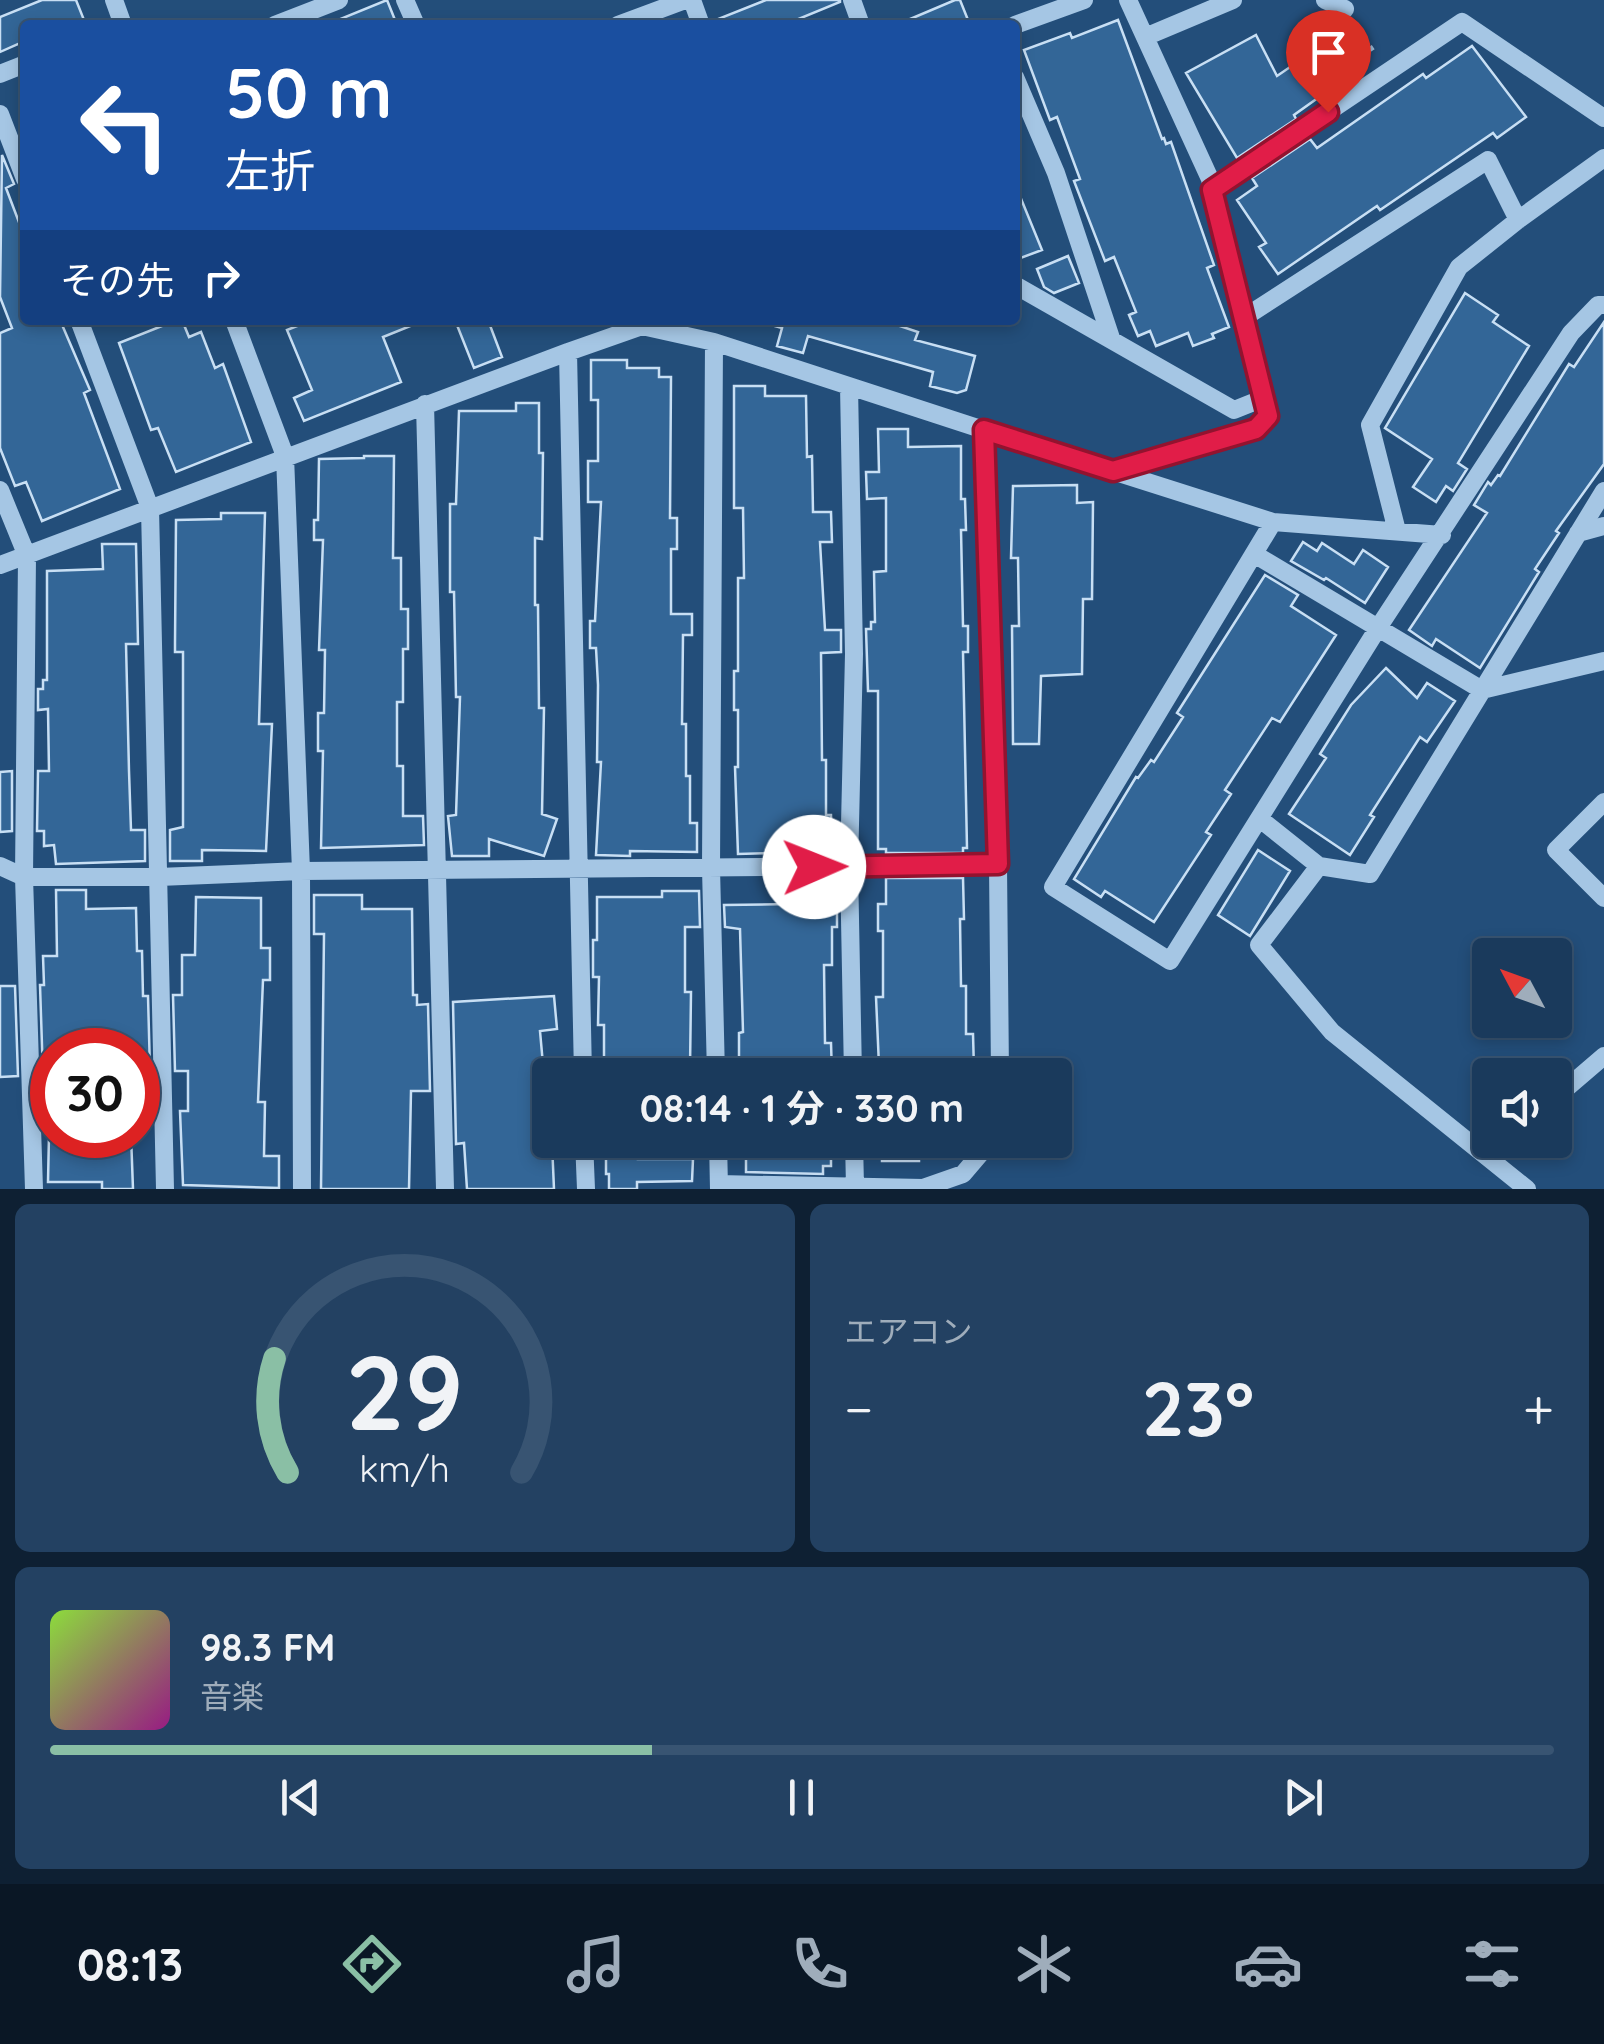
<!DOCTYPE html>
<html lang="ja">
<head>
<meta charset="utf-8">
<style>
	:root { --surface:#1a3a5c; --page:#234162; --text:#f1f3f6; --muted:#9fadbb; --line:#385472; --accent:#8abfa5 }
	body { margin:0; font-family:Quicksand,"Noto Sans JP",sans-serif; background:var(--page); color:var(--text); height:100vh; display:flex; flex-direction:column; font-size:38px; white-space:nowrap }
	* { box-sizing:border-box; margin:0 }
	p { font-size:32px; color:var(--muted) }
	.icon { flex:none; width:55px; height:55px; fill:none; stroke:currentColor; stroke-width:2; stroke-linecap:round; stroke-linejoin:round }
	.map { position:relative; height:1189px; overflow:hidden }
	.details { display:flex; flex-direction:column; gap:15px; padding:15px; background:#0e2033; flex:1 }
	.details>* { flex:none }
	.banner { position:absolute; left:20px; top:20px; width:1000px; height:305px; border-radius:10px; box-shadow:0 5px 15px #0003,0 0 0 2px var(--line); background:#1a4fa0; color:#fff; overflow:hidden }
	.needle { width:65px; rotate:311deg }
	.controls { position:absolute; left:1472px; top:938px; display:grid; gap:20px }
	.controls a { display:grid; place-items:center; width:100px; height:100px; border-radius:10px; background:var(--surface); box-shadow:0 5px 15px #0003,0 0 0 2px var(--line); font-size:50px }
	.speed { position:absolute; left:30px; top:1028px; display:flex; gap:20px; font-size:50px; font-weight:700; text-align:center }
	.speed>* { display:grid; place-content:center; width:130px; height:130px; border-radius:50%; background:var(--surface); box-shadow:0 5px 15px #0003,0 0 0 2px var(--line); line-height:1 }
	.speed .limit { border:15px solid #d22; background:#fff; color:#111 }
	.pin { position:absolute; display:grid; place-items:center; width:85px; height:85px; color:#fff; margin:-102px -42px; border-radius:50% 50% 50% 0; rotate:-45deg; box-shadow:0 0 10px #0007 }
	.pin .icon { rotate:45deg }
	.me { position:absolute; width:110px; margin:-55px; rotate:89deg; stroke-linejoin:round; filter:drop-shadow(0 0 8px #0008) }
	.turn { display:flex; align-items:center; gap:35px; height:210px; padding:0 40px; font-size:45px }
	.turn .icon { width:130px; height:130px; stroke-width:2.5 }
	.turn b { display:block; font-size:70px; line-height:85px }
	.then { display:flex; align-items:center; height:95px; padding:0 40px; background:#0003; gap:20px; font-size:38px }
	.big { font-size:75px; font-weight:700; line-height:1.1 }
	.details .tile { flex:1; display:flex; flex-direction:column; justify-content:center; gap:15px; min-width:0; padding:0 35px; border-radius:15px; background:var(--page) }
	.details .dial { align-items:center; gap:0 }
	.dial svg { height:260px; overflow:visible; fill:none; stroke:var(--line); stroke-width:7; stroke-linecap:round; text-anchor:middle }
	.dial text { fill:var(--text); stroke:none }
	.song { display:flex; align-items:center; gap:30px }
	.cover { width:120px; height:120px; border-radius:15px; background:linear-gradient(135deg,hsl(90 70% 55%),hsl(310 70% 35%)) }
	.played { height:10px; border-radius:5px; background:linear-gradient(90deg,var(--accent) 40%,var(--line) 40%) }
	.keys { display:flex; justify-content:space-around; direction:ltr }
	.heat { display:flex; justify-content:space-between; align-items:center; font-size:55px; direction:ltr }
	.details .tiles { flex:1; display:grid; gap:15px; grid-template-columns:1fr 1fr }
	.tile:last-child { grid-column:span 2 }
	.trip { position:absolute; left:532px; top:1058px; width:540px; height:100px; border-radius:10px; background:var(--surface); box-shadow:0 5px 15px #0003,0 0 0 2px var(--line); font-weight:700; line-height:100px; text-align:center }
	.tab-bar { display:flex; height:160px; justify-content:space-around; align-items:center; background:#0a1725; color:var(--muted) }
	.tab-bar .icon { width:70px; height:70px }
	.tab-bar .selected { color:var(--accent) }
	.tab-bar b { font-size:45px; color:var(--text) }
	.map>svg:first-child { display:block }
</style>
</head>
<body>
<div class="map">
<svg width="1604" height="1189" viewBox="0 0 1604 1189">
	<rect width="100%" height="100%" fill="#234e7a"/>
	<!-- building -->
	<path fill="#336697" stroke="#c8dff4" stroke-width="2.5" d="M42 0H76L84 20 73 25H25V41L0 52V17Z
		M387 0 397 25H328V24Z
		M766 0H840V2L784 25H713V21Z
		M955 0H960L970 25H896Z
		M1118 20 1162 139 1164 138 1166 144 1171 142 1214 265 1207 268 1229 327 1212 334 1214 338 1193 346 1188 333 1156 346 1150 331 1138 336 1129 315 1136 312 1114 257 1105 261 1074 181 1080 179 1057 117 1050 120 1024 50 1070 33 1072 38Z
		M1256 35 1277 76 1337 35 1360 68 1294 115 1296 119 1237 158 1186 73Z
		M1472 46 1526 117 1497 138 1493 133 1380 210 1377 206 1278 274 1259 247 1266 243 1237 200 1257 186 1252 178 1310 139 1317 148 1423 74 1426 78Z
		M2 155 14 184 6 188 25 238V320H60L90 390 84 393 120 489 42 521 26 482 15 486 0 448V333L12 328 0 297Z
		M1015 184 1042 250 1015 260Z
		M1068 256 1079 283 1054 293 1044 287 1037 269Z
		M1465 293 1498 315 1493 322 1529 346 1458 463 1467 469 1453 491 1446 486 1436 502 1413 487 1432 459 1385 428Z
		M177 320H182L189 337 201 332 215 368 223 364 251 442 176 472 158 428 151 430 119 343Z
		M312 320H423V321L383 337 401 382 304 421 294 398 312 390 287 330Z
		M455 320H488L502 357 474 368Z
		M776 320H882L918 332 915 340 975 356 966 390 957 393 930 386 933 372 808 336 803 353 777 346 782 328 775 326Z
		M1604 322V464L1556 531 1559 533 1535 569 1539 572 1480 668 1436 639 1432 646 1409 630 1487 513 1474 505 1488 482 1491 485 1498 475 1500 476 1569 364 1574 367Z
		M591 360H627V368H659V377H671L670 518H677V549H671V614H692V635H683L682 724H686V776H690V823H697V852L630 851V856L596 855 601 762H597L598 685 596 648H590V621H595L601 502H588V461H598V400H591Z
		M734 386H765V396H806L807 457 812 456 813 512H831L832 542H820L825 630H841V652L821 653 822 760H826V815H831L832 848 772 849V853L738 854 735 767H738V710H734V671H738V578H744L743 508H734Z
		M516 403H539V453H543L542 539 535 538V605H538L539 708H544L542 814 557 819 544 856 489 839V856H452L448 816 456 815 460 697H456L454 592H450V504H456L459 411H516Z
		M878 429H908V447L961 446V499H965L966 530H961L963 626H968V652H963L967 848H963V853H886V849H878V691H868L866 629H871V622H875L874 572 886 571V498L867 499 866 472H879Z
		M364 456H394L393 558H401V609H408V649H403V702H397V766H403V816H423L424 845 321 848 323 751H318V713H324L325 650H319L323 540H314V520H318L319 459 364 458Z
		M1077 485V503L1093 502 1092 599H1083L1082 674 1041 676 1039 744H1013L1012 626H1019L1018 558H1011L1013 486Z
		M221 513H265L259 724H272L266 851 202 850V861H170V830L183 827V652H175V643L176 520 221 519Z
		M1303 542 1317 551 1322 543 1354 564 1363 550 1388 567 1365 603 1326 578 1324 580 1291 561Z
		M102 544H136L138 644H126L129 771 131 830H145V861L56 864 54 845 44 846V831H37L38 771H49L48 709 38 710V689H43V680H47V571L103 569Z
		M1265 575 1298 595 1291 606 1336 635 1280 722 1272 718 1225 790 1231 794 1206 832 1211 835 1154 922 1105 891 1101 897 1074 879 1136 777 1138 778 1151 760 1154 762 1183 717 1177 713Z
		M1386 668 1417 698 1427 683 1455 701 1427 742 1420 737 1370 815 1374 817 1350 855 1289 814 1326 758 1320 754 1351 705Z
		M12 771V831L0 832V772Z
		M1258 850 1290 871 1250 936 1218 915Z
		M886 878H963L964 919H960L961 986H966V1034H973L974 1070 884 1075V1067L879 1066 876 997H883V931H878V904H886Z
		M56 890H86V909L136 908 137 951H142L143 996H148L150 1071H138V1050H52V1076H43L40 985H44L43 956H57Z
		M662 891H699L700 927H685V992H691L690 1069 604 1070V1025H598L599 977H593V940H597V897H662Z
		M314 895H362V909H412L413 995H417V1005L428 1004 430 1091H411L409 1189H321L324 934H314Z
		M196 897 261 898V948H270V980H263L258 1102H265L264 1156H279V1188L183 1185 180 1111H188V1071H175L173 995H182V955H195Z
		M837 898V927H832V965H824L825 1043H831L832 1075H796V1066L739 1067V1033L743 1032 740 929 725 927 724 905 791 904V899Z
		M0 986H15L18 1076 0 1077Z
		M554 996 557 1029 540 1031 546 1098 550 1097 554 1189H467L464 1143 456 1144 453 1002Z
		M49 1135H131L133 1189H102V1182H48Z
		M606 1140H639L638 1159H693L692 1181 637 1182V1189H609V1174H606Z
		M746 1140H831V1166H823V1174L746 1172Z
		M882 1140H919V1161H882Z"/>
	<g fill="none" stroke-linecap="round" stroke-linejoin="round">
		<!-- path -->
		<path stroke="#a5c6e4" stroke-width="5" stroke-dasharray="5 8" stroke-linecap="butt" d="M1355 25 1377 57"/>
		<!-- minor -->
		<path stroke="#a5c6e4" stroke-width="18" d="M114 0 123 25
			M405 0 416 25
			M692 0 701 25
			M852 0 861 25
			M1325 0 1345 9
			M275 25 339 0
			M618 25 685 0
			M1015 25 1084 0
			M1145 37 1233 0
			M0 74 25 64
			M1015 77 1056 173 1111 338
			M0 114 25 179
			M1212 190 1462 22 1604 118
			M1015 285 1234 410 1264 398 1210 179 1128 0
			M1242 319 1488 160 1518 220
			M79 320 150 508 165 1189
			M234 320 285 456 301 871 302 1189
			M568 352 642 326 714 342 711 868 716 1075
			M849 386 854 654 849 867 853 1075
			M425 404 445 1189
			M984 430 1273 522 1442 535
			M1114 471 1256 429 1269 416 1264 398
			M0 490 27 556 24 877 34 1189
			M1273 522 1053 887 1170 961 1378 628 1571 333 1598 305H1604
			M1397 531 1370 425 1459 267 1518 220 1604 158
			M1578 533 1604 526
			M1254 554 1482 690 1604 661
			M0 565 568 352 583 1075
			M1604 802 1556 850 1604 898
			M1260 819 1319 866 1370 874 1604 491
			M998 865 1000 1075
			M0 866 24 877H159L301 871 998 865 984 430 714 342
			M1319 866 1259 945 1332 1032 1527 1189
			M1555 1098 1604 1056
			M584 1140 586 1189
			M718 1140 719 1189
			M854 1140 855 1187
			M1488 1156 1507 1140
			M719 1184 923 1188 963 1174 992 1140"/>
	</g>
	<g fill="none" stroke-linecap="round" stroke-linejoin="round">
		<defs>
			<path id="route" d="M814 867 998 864 984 430 1113 471 1256 429 1268 416 1212 190 1328 112"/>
		</defs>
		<!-- route casing -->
		<use href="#route" stroke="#92132f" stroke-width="25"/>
		<!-- route -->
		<use href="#route" stroke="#e11d48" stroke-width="18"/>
	</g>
</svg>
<div class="controls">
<a><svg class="needle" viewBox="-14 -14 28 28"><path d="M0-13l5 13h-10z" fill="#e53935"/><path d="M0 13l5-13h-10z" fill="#9fadbb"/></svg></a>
<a><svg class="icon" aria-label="sound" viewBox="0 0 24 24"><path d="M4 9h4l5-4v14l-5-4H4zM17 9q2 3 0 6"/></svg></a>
</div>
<div class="speed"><div class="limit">30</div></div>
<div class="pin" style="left:1328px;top:112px;background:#d93025"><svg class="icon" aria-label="arrive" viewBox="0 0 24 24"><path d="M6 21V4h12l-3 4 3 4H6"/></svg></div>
<svg class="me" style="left:814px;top:867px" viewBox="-20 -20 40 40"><circle r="19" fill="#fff"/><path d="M0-13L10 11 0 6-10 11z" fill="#e11d48"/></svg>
<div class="trip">08:14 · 1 分 · 330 m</div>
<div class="banner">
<div class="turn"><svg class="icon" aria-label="left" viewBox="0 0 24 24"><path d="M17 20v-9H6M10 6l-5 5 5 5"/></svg><div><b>50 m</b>左折</div></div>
<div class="then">その先<svg class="icon" aria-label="right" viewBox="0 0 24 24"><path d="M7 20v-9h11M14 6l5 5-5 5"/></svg></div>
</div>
</div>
<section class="details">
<div class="tiles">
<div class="tile dial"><svg viewBox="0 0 100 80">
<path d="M14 69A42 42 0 1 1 86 69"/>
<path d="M14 69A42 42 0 0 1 10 34" stroke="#8abfa5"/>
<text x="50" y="56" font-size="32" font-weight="700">29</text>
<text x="50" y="72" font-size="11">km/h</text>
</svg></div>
<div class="tile"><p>エアコン</p>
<div class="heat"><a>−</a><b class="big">23°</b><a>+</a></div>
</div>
<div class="tile">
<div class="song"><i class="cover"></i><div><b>98.3 FM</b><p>音楽</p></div></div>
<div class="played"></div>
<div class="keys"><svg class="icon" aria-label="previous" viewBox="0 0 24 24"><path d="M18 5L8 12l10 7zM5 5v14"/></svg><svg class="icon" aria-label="pause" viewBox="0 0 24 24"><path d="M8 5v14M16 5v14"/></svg><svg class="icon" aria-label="next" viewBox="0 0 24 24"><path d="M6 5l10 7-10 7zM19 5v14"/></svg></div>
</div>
</div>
</section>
<nav class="tab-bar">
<b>08:13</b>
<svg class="icon selected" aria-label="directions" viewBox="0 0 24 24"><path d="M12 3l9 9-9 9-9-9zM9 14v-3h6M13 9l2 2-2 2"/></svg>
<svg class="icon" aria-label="music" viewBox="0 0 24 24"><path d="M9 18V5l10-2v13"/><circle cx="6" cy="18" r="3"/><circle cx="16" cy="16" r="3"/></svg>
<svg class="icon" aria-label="phone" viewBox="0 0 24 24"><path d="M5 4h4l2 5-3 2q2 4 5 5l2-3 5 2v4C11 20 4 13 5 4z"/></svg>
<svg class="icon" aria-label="climate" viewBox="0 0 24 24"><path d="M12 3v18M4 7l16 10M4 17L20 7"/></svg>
<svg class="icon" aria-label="car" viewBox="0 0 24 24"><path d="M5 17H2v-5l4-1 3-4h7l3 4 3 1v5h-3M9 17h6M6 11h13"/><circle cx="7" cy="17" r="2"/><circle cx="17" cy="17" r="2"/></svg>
<svg class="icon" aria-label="filters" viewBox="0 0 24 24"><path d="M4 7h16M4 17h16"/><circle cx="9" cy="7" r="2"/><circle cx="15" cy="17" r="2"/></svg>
</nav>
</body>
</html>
